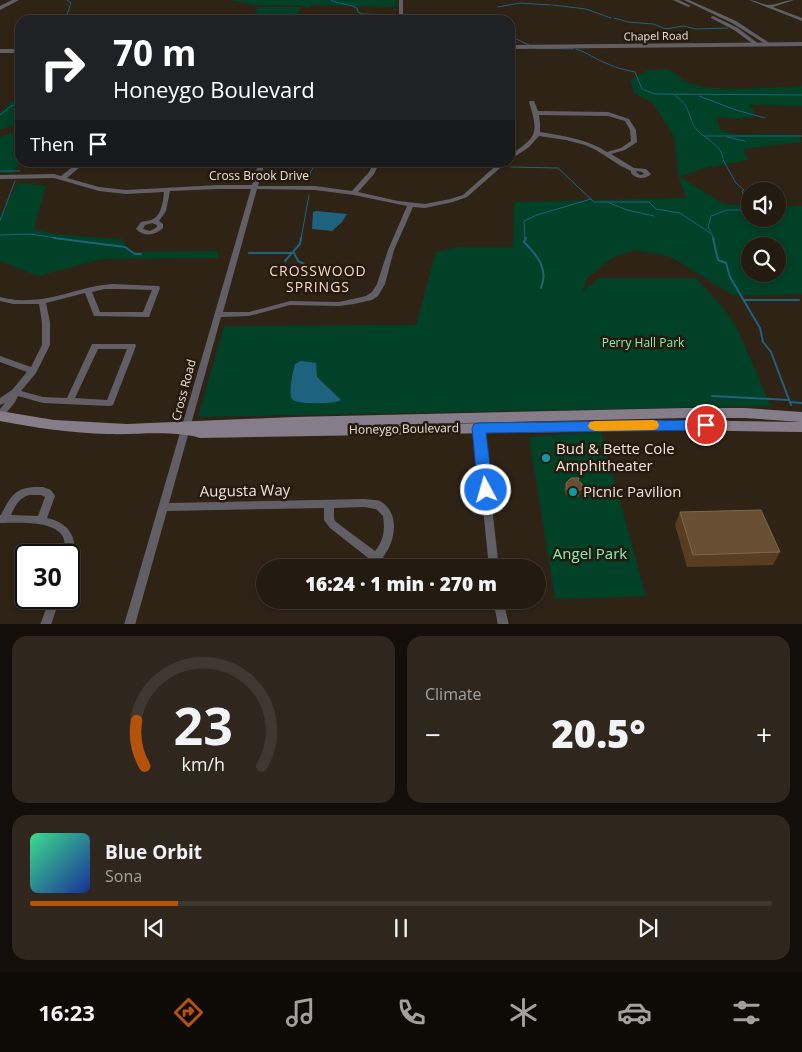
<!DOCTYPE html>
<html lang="en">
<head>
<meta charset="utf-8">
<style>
	:root { --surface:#231a10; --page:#2f271e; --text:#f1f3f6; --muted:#a3a19f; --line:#403830; --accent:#b45309 }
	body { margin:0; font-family:"Open Sans",sans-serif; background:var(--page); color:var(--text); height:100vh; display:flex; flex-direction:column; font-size:19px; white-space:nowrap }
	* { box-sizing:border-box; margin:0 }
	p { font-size:16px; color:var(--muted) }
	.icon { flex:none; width:28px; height:28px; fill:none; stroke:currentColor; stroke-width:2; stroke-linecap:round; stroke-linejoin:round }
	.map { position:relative; height:624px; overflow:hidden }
	.drawer { display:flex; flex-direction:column; gap:12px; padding:12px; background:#130e09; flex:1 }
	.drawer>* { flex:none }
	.hud { position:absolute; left:15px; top:15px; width:500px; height:152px; border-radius:15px; box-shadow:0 2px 8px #0003,0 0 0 1px var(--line); background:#202124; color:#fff; overflow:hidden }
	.fabs { position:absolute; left:741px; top:182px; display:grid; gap:10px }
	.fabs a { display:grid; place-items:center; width:45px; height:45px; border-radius:50%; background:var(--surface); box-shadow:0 2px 8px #0003,0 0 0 1px var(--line); font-size:25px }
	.speed { position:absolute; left:15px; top:544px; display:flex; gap:10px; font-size:25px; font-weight:700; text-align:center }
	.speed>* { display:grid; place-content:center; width:65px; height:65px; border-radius:50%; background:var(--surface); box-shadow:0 2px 8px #0003,0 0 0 1px var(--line); line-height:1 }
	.speed .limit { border:2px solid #111; border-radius:8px; background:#fff; color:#111 }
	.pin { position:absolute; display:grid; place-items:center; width:42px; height:42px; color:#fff; margin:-21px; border:2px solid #fff; border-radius:50%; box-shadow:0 1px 5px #0007 }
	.me { position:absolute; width:55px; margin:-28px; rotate:354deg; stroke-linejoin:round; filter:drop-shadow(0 0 4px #0008) }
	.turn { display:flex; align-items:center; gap:18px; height:105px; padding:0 15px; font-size:22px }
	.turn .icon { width:65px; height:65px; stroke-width:2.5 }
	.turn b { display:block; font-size:35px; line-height:42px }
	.then { display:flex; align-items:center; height:48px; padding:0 15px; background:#0003; gap:10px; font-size:19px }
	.big { font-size:38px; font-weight:800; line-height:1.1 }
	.drawer .widget { flex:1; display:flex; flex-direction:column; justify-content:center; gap:8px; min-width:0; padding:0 18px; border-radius:15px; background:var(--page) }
	.drawer .dial { align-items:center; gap:0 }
	.dial svg { height:130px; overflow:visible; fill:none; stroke:var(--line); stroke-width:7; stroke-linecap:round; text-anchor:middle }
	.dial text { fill:var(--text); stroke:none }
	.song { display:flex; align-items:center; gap:15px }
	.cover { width:60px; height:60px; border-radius:8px; background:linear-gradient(135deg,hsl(150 70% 55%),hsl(230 70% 35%)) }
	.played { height:5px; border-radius:2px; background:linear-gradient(90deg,var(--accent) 20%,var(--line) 20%) }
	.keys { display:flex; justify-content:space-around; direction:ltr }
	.heat { display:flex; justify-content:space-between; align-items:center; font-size:28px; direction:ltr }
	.drawer .tiles { flex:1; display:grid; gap:12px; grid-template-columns:1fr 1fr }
	.widget:last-child { grid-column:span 2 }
	.trip { position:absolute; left:256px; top:559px; width:290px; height:50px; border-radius:25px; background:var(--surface); box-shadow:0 2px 8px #0003,0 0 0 1px var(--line); font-weight:800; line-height:50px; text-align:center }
	.menu { display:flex; height:80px; justify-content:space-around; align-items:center; background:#0e0a06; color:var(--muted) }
	.menu .icon { width:35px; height:35px }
	.menu .current { color:var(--accent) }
	.menu b { font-size:22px; color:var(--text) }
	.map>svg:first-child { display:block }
</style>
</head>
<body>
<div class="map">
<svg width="802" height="625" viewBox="0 0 802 625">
	<rect width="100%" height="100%" fill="#2f2316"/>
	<!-- green -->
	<path fill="#004127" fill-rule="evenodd" d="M229 0H397L396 7 311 5 309 8 299 5H256Z
		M258 7H301L294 20 252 19Z
		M666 69C678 73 680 78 689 83 711 93 776 87 802 86V106L749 105 753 109 754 117 741 119 717 117 720 129 732 134 799 135 802 142 743 149 748 160 701 169 680 177 724 204 750 206V219H778V206H802V294L734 296 671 257 635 250 612 258 588 277 582 292 599 278H696L724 309 736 326 771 406 198 417 224 326 416 325 436 252 459 247H513L514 202 686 198 679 177 674 137 653 103 634 93 630 80 648 70ZM750 246H778V274H750Z
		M20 94V123L0 130V113Z
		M20 130V162L13 173H0V137Z
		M271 163V162L352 163 351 166 270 168Z
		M18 183 46 186 34 229 53 234 122 239 131 252 217 251 219 258 102 259 38 276 0 261V216Z
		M601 432 646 596 555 599 529 437Z"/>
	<!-- water -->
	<path fill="#1d6380" d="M316 211 347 214 342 222 332 231 312 229 313 212Z
		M301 361 316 363 317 377 341 400C336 404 296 405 292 399 288 394 293 371 295 364Z"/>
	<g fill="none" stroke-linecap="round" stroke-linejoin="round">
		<!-- stream-far1 -->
		<path stroke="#1d6380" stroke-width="1" d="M331 0C339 5 348 3 357 8L358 12 362 14 398 15
			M553 5 586 9 611 18
			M498 7 520 3 551 5
			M367 15V20
			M404 16H450
			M456 17 465 20
			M614 18 628 22 653 24 666 29 683 26 696 29 728 28
			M65 20 71 3 67 0
			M510 36 531 46
			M535 48 573 49
			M576 49C587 52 596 60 608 64 616 68 626 70 635 72L642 89 655 94 802 95
			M674 95C693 107 686 116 697 130 706 140 721 144 723 158
			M699 96 736 110 765 118
			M0 115 11 106 20 103
			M705 136H802
			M727 137 745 141
			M511 167 558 168 594 202H649L656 209 680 213 710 233
			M0 171H20
			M309 181 311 171 317 162
			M610 203 627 210 654 216
			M0 221 15 181
			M0 235 31 234 61 239
			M301 239 309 195
			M525 239 524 221 537 215 591 199
			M714 239 708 227 711 216 727 210H742L748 207 742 191 744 190 736 183 723 160"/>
		<!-- stream -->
		<path stroke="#1d6380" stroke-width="2" d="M54 238 125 247 135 254H141
			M526 238 524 242C537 255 549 269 541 288
			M713 238 718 260 726 263 730 277 760 328 763 342 771 352 791 405
			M249 253H294
			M294 253 298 261 308 266
			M285 261 300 244 301 238
			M745 300H799
			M712 396 789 400
			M790 402 802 403"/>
		<!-- minor -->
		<path fill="#625e66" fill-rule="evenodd" d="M399 0H403V20H399Z
			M673 0H679L691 6 688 7Z
			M684 0H689L736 21 771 44 767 45 732 23Z
			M749 0C756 0 762 5 769 5 777 5 785 0 794 0L773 7 802 18V21Z
			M713 16 738 28 760 45 756 46 734 30 711 18V17Z
			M530 101H534L538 111 608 112 629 119 636 130 637 142 625 150 611 154 634 168 646 169 651 174C645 180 636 179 631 173V171L621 166 596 150 585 145 566 140 539 136 529 147 510 160V155C537 137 539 134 529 102ZM539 115 608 116 625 121 630 130 631 141 621 148 607 152C587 139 564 136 540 132V123ZM637 171 642 172 644 174 640 175 636 172Z
			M79 162H86L67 178 99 187 126 190 219 185H252L259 162H265L258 186H315L352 191 369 172 374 162H380L374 174 358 192 398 201 425 204 450 199 463 195 500 162H507L467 197 453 202 425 208 413 207 394 250 385 284 378 296 372 300 354 304 339 306 290 305 249 316 221 317 169 503 364 499C370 500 379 499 383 503 400 516 395 542 383 557L394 565 395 568H381L330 528 324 520V508L167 511 135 625H124L251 189H219L170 191 166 211 159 221 163 224V228C155 236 144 237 136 229L141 222C144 221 150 221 153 219 162 215 163 200 164 192L126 194 99 191 54 178 0 179V175L54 174 61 176ZM257 189 315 190 354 195 407 206 388 250 377 284 372 292 366 296 339 302 290 301 249 312H223ZM152 223 157 225V227L150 231 143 229 145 225ZM364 507 376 509 383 516C385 530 384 540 375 551L336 522 334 519V508Z
			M112 284 159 286 160 288 149 317 94 316 85 293 46 303 50 322V345L36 373 21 391 43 397 67 398 92 344H135L136 346 113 405 110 406 43 403 18 396 15 402 3 417 0 418V409L5 403 0 405V398L12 390 27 372 0 362V356L31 367 42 345V322L39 304H13L0 301V297C9 299 18 301 27 300 56 300 83 286 112 284ZM105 289H120L152 290 143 312H100L92 292ZM98 349H127L107 400 75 398Z
			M479 425 482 426 483 428 499 568H489L475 428 476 426Z
			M43 487 51 490 55 496 47 518C52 519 58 521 62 524 74 531 77 548 73 560L69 561V555H64C64 548 66 541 62 535 51 520 17 523 0 523V515H1C12 493 17 486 43 487ZM29 495H41L45 497 38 516 11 515C15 506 19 498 29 495Z
			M50 598H60L51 625H40Z
			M493 600H503L509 625H498Z"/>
		<!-- tertiary -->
		<path fill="#625e66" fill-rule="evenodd" d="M12 0H19L0 10V6Z
			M802 42V46L510 49V45Z
			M0 49H20V53H0Z"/>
		<!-- secondary -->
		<path fill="#857e8a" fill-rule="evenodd" d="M686 408H745L802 412V422L745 418H686L371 425 673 420 802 422V432L673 430 200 438C171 430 138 435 108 434 71 433 36 428 0 421V411L54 420 127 424 294 417Z"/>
	</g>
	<!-- wall -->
	<path fill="#583e1e" d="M578 481 583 488 581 494 579 497H574L570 495 566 496 564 489 566 483Z
		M680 512 780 552 773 565 687 567 675 525Z"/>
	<!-- shaded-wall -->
	<path fill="#412b12" d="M572 488 570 495 566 496 567 490Z
		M583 488 581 494 579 497 580 490Z"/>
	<!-- building -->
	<path fill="#684f33" stroke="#7d674d" d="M571 478H579L578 481 582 484 583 488 580 490 575 491 572 488 567 490 566 483Z
		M761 510 780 552 693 555 680 512Z"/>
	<!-- route -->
	<path fill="#1a73e8" stroke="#114b97" d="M706 420 710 421 712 425 710 428 706 430 486 433 493 490 491 495 486 496 481 495 478 490 472 428 474 424 479 423Z"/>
	<!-- slow -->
	<path fill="#f59e0b" d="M653 420 657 421 659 425 657 429 653 430 595 431 590 429 588 426 590 422 595 421Z"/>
	<!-- markers -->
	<g fill="#0f9aa8" stroke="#251a0d" stroke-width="2">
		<circle cx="546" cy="458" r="5"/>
		<circle cx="573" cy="492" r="5"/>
	</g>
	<g text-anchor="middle" stroke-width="5" stroke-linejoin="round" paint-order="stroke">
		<!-- far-street labels -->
		<g font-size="11" fill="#ede4dc" stroke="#251a0d">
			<text transform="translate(656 36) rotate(-1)" y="4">Chapel Road</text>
		</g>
		<!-- street labels -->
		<g font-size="12" fill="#ede4dc" stroke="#251a0d">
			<text x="259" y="180">Cross Brook Drive</text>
			<text transform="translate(184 390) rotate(-75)" y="4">Cross Road</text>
			<text transform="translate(404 429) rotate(-1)" y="4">Honeygo Boulevard</text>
		</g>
		<!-- park labels -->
		<g font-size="12" fill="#81f1b7" stroke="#251a0d">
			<text x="643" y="347">Perry Hall Park</text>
		</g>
		<!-- neighbourhood labels -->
		<g font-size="14" letter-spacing="1" fill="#f9d7d0" stroke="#251a0d">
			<text x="318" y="276">CROSSWOOD<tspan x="318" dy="16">SPRINGS</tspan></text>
		</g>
		<!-- near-poi labels -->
		<g font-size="15" fill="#ede4dc" stroke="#251a0d" text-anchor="start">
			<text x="556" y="454">Bud &amp; Bette Cole<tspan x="556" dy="17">Amphitheater</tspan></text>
			<text x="583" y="497">Picnic Pavilion</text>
		</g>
		<!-- near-street labels -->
		<g font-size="15" fill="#ede4dc" stroke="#251a0d">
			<text transform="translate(245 491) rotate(-1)" y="5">Augusta Way</text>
		</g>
		<!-- near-park labels -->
		<g font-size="15" fill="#81f1b7" stroke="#251a0d">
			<text x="590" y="559">Angel Park</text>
		</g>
	</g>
</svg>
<div class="fabs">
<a><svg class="icon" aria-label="sound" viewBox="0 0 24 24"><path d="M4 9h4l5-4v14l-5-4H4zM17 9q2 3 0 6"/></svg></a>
<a><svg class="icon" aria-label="search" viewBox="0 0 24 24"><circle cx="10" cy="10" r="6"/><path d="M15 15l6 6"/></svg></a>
</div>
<div class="speed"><div class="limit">30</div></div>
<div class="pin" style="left:706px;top:425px;background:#d93025"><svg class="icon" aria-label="arrive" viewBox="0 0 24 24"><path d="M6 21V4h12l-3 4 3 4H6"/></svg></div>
<svg class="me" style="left:486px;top:490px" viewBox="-20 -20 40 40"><circle r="17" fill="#1a73e8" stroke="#fff" stroke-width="3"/><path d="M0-11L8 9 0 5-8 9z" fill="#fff"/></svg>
<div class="trip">16:24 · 1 min · 270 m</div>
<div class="hud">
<div class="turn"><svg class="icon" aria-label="right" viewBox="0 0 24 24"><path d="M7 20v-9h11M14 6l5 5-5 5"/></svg><div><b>70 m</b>Honeygo Boulevard</div></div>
<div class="then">Then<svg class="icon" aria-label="arrive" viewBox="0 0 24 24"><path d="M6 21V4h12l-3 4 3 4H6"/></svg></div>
</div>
</div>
<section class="drawer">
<div class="tiles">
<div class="widget dial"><svg viewBox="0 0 100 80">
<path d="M14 69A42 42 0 1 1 86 69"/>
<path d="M14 69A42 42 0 0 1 9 41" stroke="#b45309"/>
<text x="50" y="56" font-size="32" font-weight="700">23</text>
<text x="50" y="72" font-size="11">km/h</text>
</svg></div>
<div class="widget"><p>Climate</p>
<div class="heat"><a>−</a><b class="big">20.5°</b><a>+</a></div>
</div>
<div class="widget">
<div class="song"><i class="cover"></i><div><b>Blue Orbit</b><p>Sona</p></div></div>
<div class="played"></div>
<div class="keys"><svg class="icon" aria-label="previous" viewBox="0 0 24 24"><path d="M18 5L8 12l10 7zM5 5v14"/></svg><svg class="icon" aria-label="pause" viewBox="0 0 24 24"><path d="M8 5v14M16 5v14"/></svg><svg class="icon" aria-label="next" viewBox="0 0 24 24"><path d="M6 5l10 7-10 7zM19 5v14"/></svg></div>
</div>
</div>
</section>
<nav class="menu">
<b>16:23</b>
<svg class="icon current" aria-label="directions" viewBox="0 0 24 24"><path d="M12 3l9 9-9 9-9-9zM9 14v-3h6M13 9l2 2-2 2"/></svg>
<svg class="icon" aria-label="music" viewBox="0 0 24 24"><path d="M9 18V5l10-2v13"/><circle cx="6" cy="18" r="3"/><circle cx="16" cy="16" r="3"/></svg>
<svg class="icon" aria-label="phone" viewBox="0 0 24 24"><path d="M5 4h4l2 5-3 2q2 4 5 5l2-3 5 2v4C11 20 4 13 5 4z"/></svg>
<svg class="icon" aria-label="climate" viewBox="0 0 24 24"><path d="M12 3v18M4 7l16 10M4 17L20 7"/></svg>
<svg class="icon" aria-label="car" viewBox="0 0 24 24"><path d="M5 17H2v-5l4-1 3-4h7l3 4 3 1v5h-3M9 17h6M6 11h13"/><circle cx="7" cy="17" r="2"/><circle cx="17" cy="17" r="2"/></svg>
<svg class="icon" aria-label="filters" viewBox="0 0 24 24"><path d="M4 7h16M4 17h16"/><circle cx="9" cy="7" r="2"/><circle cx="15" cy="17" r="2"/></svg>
</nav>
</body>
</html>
